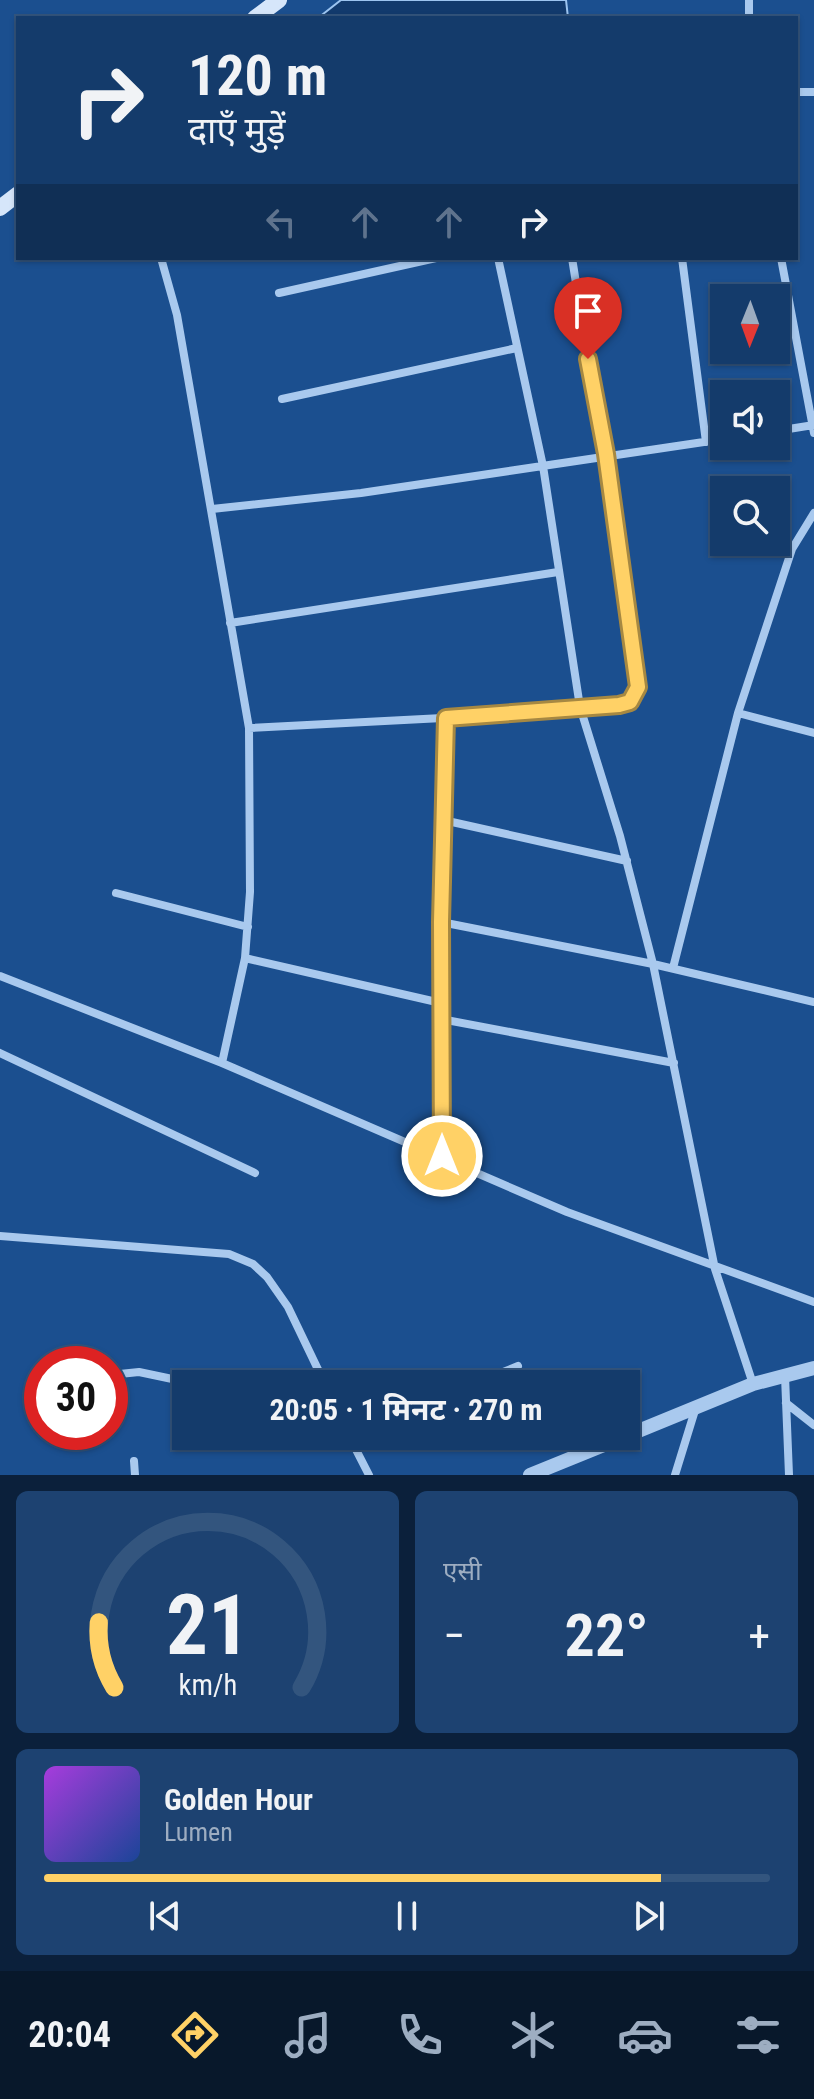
<!DOCTYPE html>
<html lang="hi">
<head>
<meta charset="utf-8">
<style>
	:root { --surface:#143b6b; --page:#1d4271; --text:#f1f3f6; --muted:#9dadc1; --line:#33557e; --accent:#ffd166 }
	body { margin:0; font-family:"Roboto Condensed","Noto Sans Devanagari",sans-serif; background:var(--page); color:var(--text); height:100vh; display:flex; flex-direction:column; font-size:30px; white-space:nowrap }
	* { box-sizing:border-box; margin:0 }
	p { font-size:26px; color:var(--muted) }
	.icon { flex:none; width:44px; height:44px; fill:none; stroke:currentColor; stroke-width:2; stroke-linecap:round; stroke-linejoin:round }
	.map { position:relative; height:1475px; overflow:hidden }
	.panel { display:flex; flex-direction:column; gap:16px; padding:16px; background:#0b203b; flex:1 }
	.panel>* { flex:none }
	.banner { position:absolute; left:16px; top:16px; width:782px; height:244px; border-radius:0px; box-shadow:0 2px 6px #0004,0 0 0 2px var(--line); background:#143b6b; color:var(--text); overflow:hidden }
	.needle { width:52px; rotate:181deg }
	.tools { position:absolute; left:710px; top:284px; display:grid; gap:16px }
	.tools a { display:grid; place-items:center; width:80px; height:80px; border-radius:0px; background:var(--surface); box-shadow:0 2px 6px #0004,0 0 0 2px var(--line); font-size:40px }
	.speed { position:absolute; left:24px; top:1346px; display:flex; gap:16px; font-size:40px; font-weight:700; text-align:center }
	.speed>* { display:grid; place-content:center; width:104px; height:104px; border-radius:50%; background:var(--surface); box-shadow:0 2px 6px #0004,0 0 0 2px var(--line); line-height:1 }
	.speed .limit { border:12px solid #d22; background:#fff; color:#111 }
	.pin { position:absolute; display:grid; place-items:center; width:68px; height:68px; color:#fff; margin:-82px -34px; border-radius:50% 50% 50% 0; rotate:-45deg; box-shadow:0 0 8px #0007 }
	.pin .icon { rotate:45deg }
	.me { position:absolute; width:88px; margin:-44px; rotate:0deg; stroke-linejoin:round; filter:drop-shadow(0 0 6px #0008) }
	.turn { display:flex; align-items:center; gap:28px; height:168px; padding:0 40px; font-size:36px }
	.turn .icon { width:104px; height:104px; stroke-width:2.5 }
	.turn b { display:block; font-size:56px; line-height:68px }
	.lanes { display:flex; align-items:center; height:76px; padding:0 40px; background:#0003; justify-content:center; gap:40px; direction:ltr }
	.lanes .off { opacity:.35 }
	.big { font-size:60px; font-weight:700; line-height:1.1 }
	.panel .widget { flex:1; display:flex; flex-direction:column; justify-content:center; gap:12px; min-width:0; padding:0 28px; border-radius:12px; background:var(--page) }
	.panel .dial { align-items:center; gap:0 }
	.dial svg { height:208px; overflow:visible; fill:none; stroke:var(--line); stroke-width:7; stroke-linecap:round; text-anchor:middle }
	.dial text { fill:var(--text); stroke:none }
	.song { display:flex; align-items:center; gap:24px }
	.cover { width:96px; height:96px; border-radius:12px; background:linear-gradient(135deg,hsl(280 70% 55%),hsl(220 70% 35%)) }
	.played { height:8px; border-radius:4px; background:linear-gradient(90deg,var(--accent) 85%,var(--line) 85%) }
	.keys { display:flex; justify-content:space-around; direction:ltr }
	.heat { display:flex; justify-content:space-between; align-items:center; font-size:44px; direction:ltr }
	.panel .tiles { flex:1; display:grid; gap:16px; grid-template-columns:1fr 1fr }
	.widget:last-child { grid-column:span 2 }
	.trip { position:absolute; left:172px; top:1370px; width:468px; height:80px; border-radius:0px; background:var(--surface); box-shadow:0 2px 6px #0004,0 0 0 2px var(--line); font-weight:700; line-height:80px; text-align:center }
	.dock { display:flex; height:128px; justify-content:space-around; align-items:center; background:#08182b; color:var(--muted) }
	.dock .icon { width:56px; height:56px }
	.dock .on { color:var(--accent) }
	.dock b { font-size:36px; color:var(--text) }
	.map>svg:first-child { display:block }
</style>
</head>
<body>
<div class="map">
<svg width="814" height="1475" viewBox="0 0 814 1475">
	<rect width="100%" height="100%" fill="#1b4f8f"/>
	<!-- water -->
	<path fill="#123a6d" stroke="#9cc4f0" stroke-width="2" d="M341 0H566L568 18H318Z"/>
	<g fill="none" stroke-linecap="round" stroke-linejoin="round">
		<!-- minor -->
		<path stroke="#a9c9ee" stroke-width="8" d="M749 0V18
			M796 92H814
			M161 258 177 315 249 728 250 892 245 958 222 1063
			M498 258 543 466 580 707 620 836 653 964 715 1269 753 1384
			M682 258 706 442
			M781 258 814 433
			M279 293 436 258
			M282 399 517 348
			M776 431 814 425
			M212 509 361 493 724 439
			M230 623 558 572
			M738 713 814 733
			M249 728 462 717 619 705C636 700 637 693 639 676L572 258
			M443 820 627 861
			M116 893 248 927
			M441 922 653 964 814 1002
			M245 958 441 1003
			M673 968 738 713 792 549 814 513
			M0 976 222 1063 567 1212 814 1302
			M441 1019 674 1063
			M0 1053 255 1173
			M442 1156 441 922 446 718
			M0 1236 229 1254 253 1264 267 1277 288 1307 325 1384
			M110 1375 139 1372 196 1384
			M785 1376 789 1475
			M473 1384 518 1366
			M786 1403 814 1425
			M311 1436H342
			M349 1436 369 1475
			M134 1461 135 1475
			M675 1475 696 1407"/>
		<!-- tertiary -->
		<path stroke="#a9c9ee" stroke-width="14" d="M626 1436 753 1384 814 1368
			M530 1475 626 1436"/>
		<!-- secondary -->
		<path stroke="#d6e6fa" stroke-width="16" d="M255 18 279 0
			M0 208 18 194"/>
	</g>
	<g fill="none" stroke-linecap="round" stroke-linejoin="round">
		<defs>
			<path id="route" d="M442 1156 441 922 446 718 619 705 630 702 638 687 606 454 588 359"/>
		</defs>
		<!-- route casing -->
		<use href="#route" stroke="#a68842" stroke-width="20"/>
		<!-- route -->
		<use href="#route" stroke="#ffd166" stroke-width="14"/>
	</g>
</svg>
<div class="tools">
<a><svg class="needle" viewBox="-14 -14 28 28"><path d="M0-13l5 13h-10z" fill="#e53935"/><path d="M0 13l5-13h-10z" fill="#9dadc1"/></svg></a>
<a><svg class="icon" aria-label="sound" viewBox="0 0 24 24"><path d="M4 9h4l5-4v14l-5-4H4zM17 9q2 3 0 6"/></svg></a>
<a><svg class="icon" aria-label="search" viewBox="0 0 24 24"><circle cx="10" cy="10" r="6"/><path d="M15 15l6 6"/></svg></a>
</div>
<div class="speed"><div class="limit">30</div></div>
<div class="pin" style="left:588px;top:359px;background:#d93025"><svg class="icon" aria-label="arrive" viewBox="0 0 24 24"><path d="M6 21V4h12l-3 4 3 4H6"/></svg></div>
<svg class="me" style="left:442px;top:1156px" viewBox="-20 -20 40 40"><circle r="17" fill="#ffd166" stroke="#fff" stroke-width="3"/><path d="M0-11L8 9 0 5-8 9z" fill="#fff"/></svg>
<div class="trip">20:05 · 1 मिनट · 270 m</div>
<div class="banner">
<div class="turn"><svg class="icon" aria-label="right" viewBox="0 0 24 24"><path d="M7 20v-9h11M14 6l5 5-5 5"/></svg><div><b>120 m</b>दाएँ मुड़ें</div></div>
<div class="lanes"><svg class="icon off" aria-label="left" viewBox="0 0 24 24"><path d="M17 20v-9H6M10 6l-5 5 5 5"/></svg><svg class="icon off" aria-label="ahead" viewBox="0 0 24 24"><path d="M12 20V5M6 11l6-6 6 6"/></svg><svg class="icon off" aria-label="ahead" viewBox="0 0 24 24"><path d="M12 20V5M6 11l6-6 6 6"/></svg><svg class="icon" aria-label="right" viewBox="0 0 24 24"><path d="M7 20v-9h11M14 6l5 5-5 5"/></svg></div>
</div>
</div>
<section class="panel">
<div class="tiles">
<div class="widget dial"><svg viewBox="0 0 100 80">
<path d="M14 69A42 42 0 1 1 86 69"/>
<path d="M14 69A42 42 0 0 1 8 44" stroke="#ffd166"/>
<text x="50" y="56" font-size="32" font-weight="700">21</text>
<text x="50" y="72" font-size="11">km/h</text>
</svg></div>
<div class="widget"><p>एसी</p>
<div class="heat"><a>−</a><b class="big">22°</b><a>+</a></div>
</div>
<div class="widget">
<div class="song"><i class="cover"></i><div><b>Golden Hour</b><p>Lumen</p></div></div>
<div class="played"></div>
<div class="keys"><svg class="icon" aria-label="previous" viewBox="0 0 24 24"><path d="M18 5L8 12l10 7zM5 5v14"/></svg><svg class="icon" aria-label="pause" viewBox="0 0 24 24"><path d="M8 5v14M16 5v14"/></svg><svg class="icon" aria-label="next" viewBox="0 0 24 24"><path d="M6 5l10 7-10 7zM19 5v14"/></svg></div>
</div>
</div>
</section>
<nav class="dock">
<b>20:04</b>
<svg class="icon on" aria-label="directions" viewBox="0 0 24 24"><path d="M12 3l9 9-9 9-9-9zM9 14v-3h6M13 9l2 2-2 2"/></svg>
<svg class="icon" aria-label="music" viewBox="0 0 24 24"><path d="M9 18V5l10-2v13"/><circle cx="6" cy="18" r="3"/><circle cx="16" cy="16" r="3"/></svg>
<svg class="icon" aria-label="phone" viewBox="0 0 24 24"><path d="M5 4h4l2 5-3 2q2 4 5 5l2-3 5 2v4C11 20 4 13 5 4z"/></svg>
<svg class="icon" aria-label="climate" viewBox="0 0 24 24"><path d="M12 3v18M4 7l16 10M4 17L20 7"/></svg>
<svg class="icon" aria-label="car" viewBox="0 0 24 24"><path d="M5 17H2v-5l4-1 3-4h7l3 4 3 1v5h-3M9 17h6M6 11h13"/><circle cx="7" cy="17" r="2"/><circle cx="17" cy="17" r="2"/></svg>
<svg class="icon" aria-label="filters" viewBox="0 0 24 24"><path d="M4 7h16M4 17h16"/><circle cx="9" cy="7" r="2"/><circle cx="15" cy="17" r="2"/></svg>
</nav>
</body>
</html>
